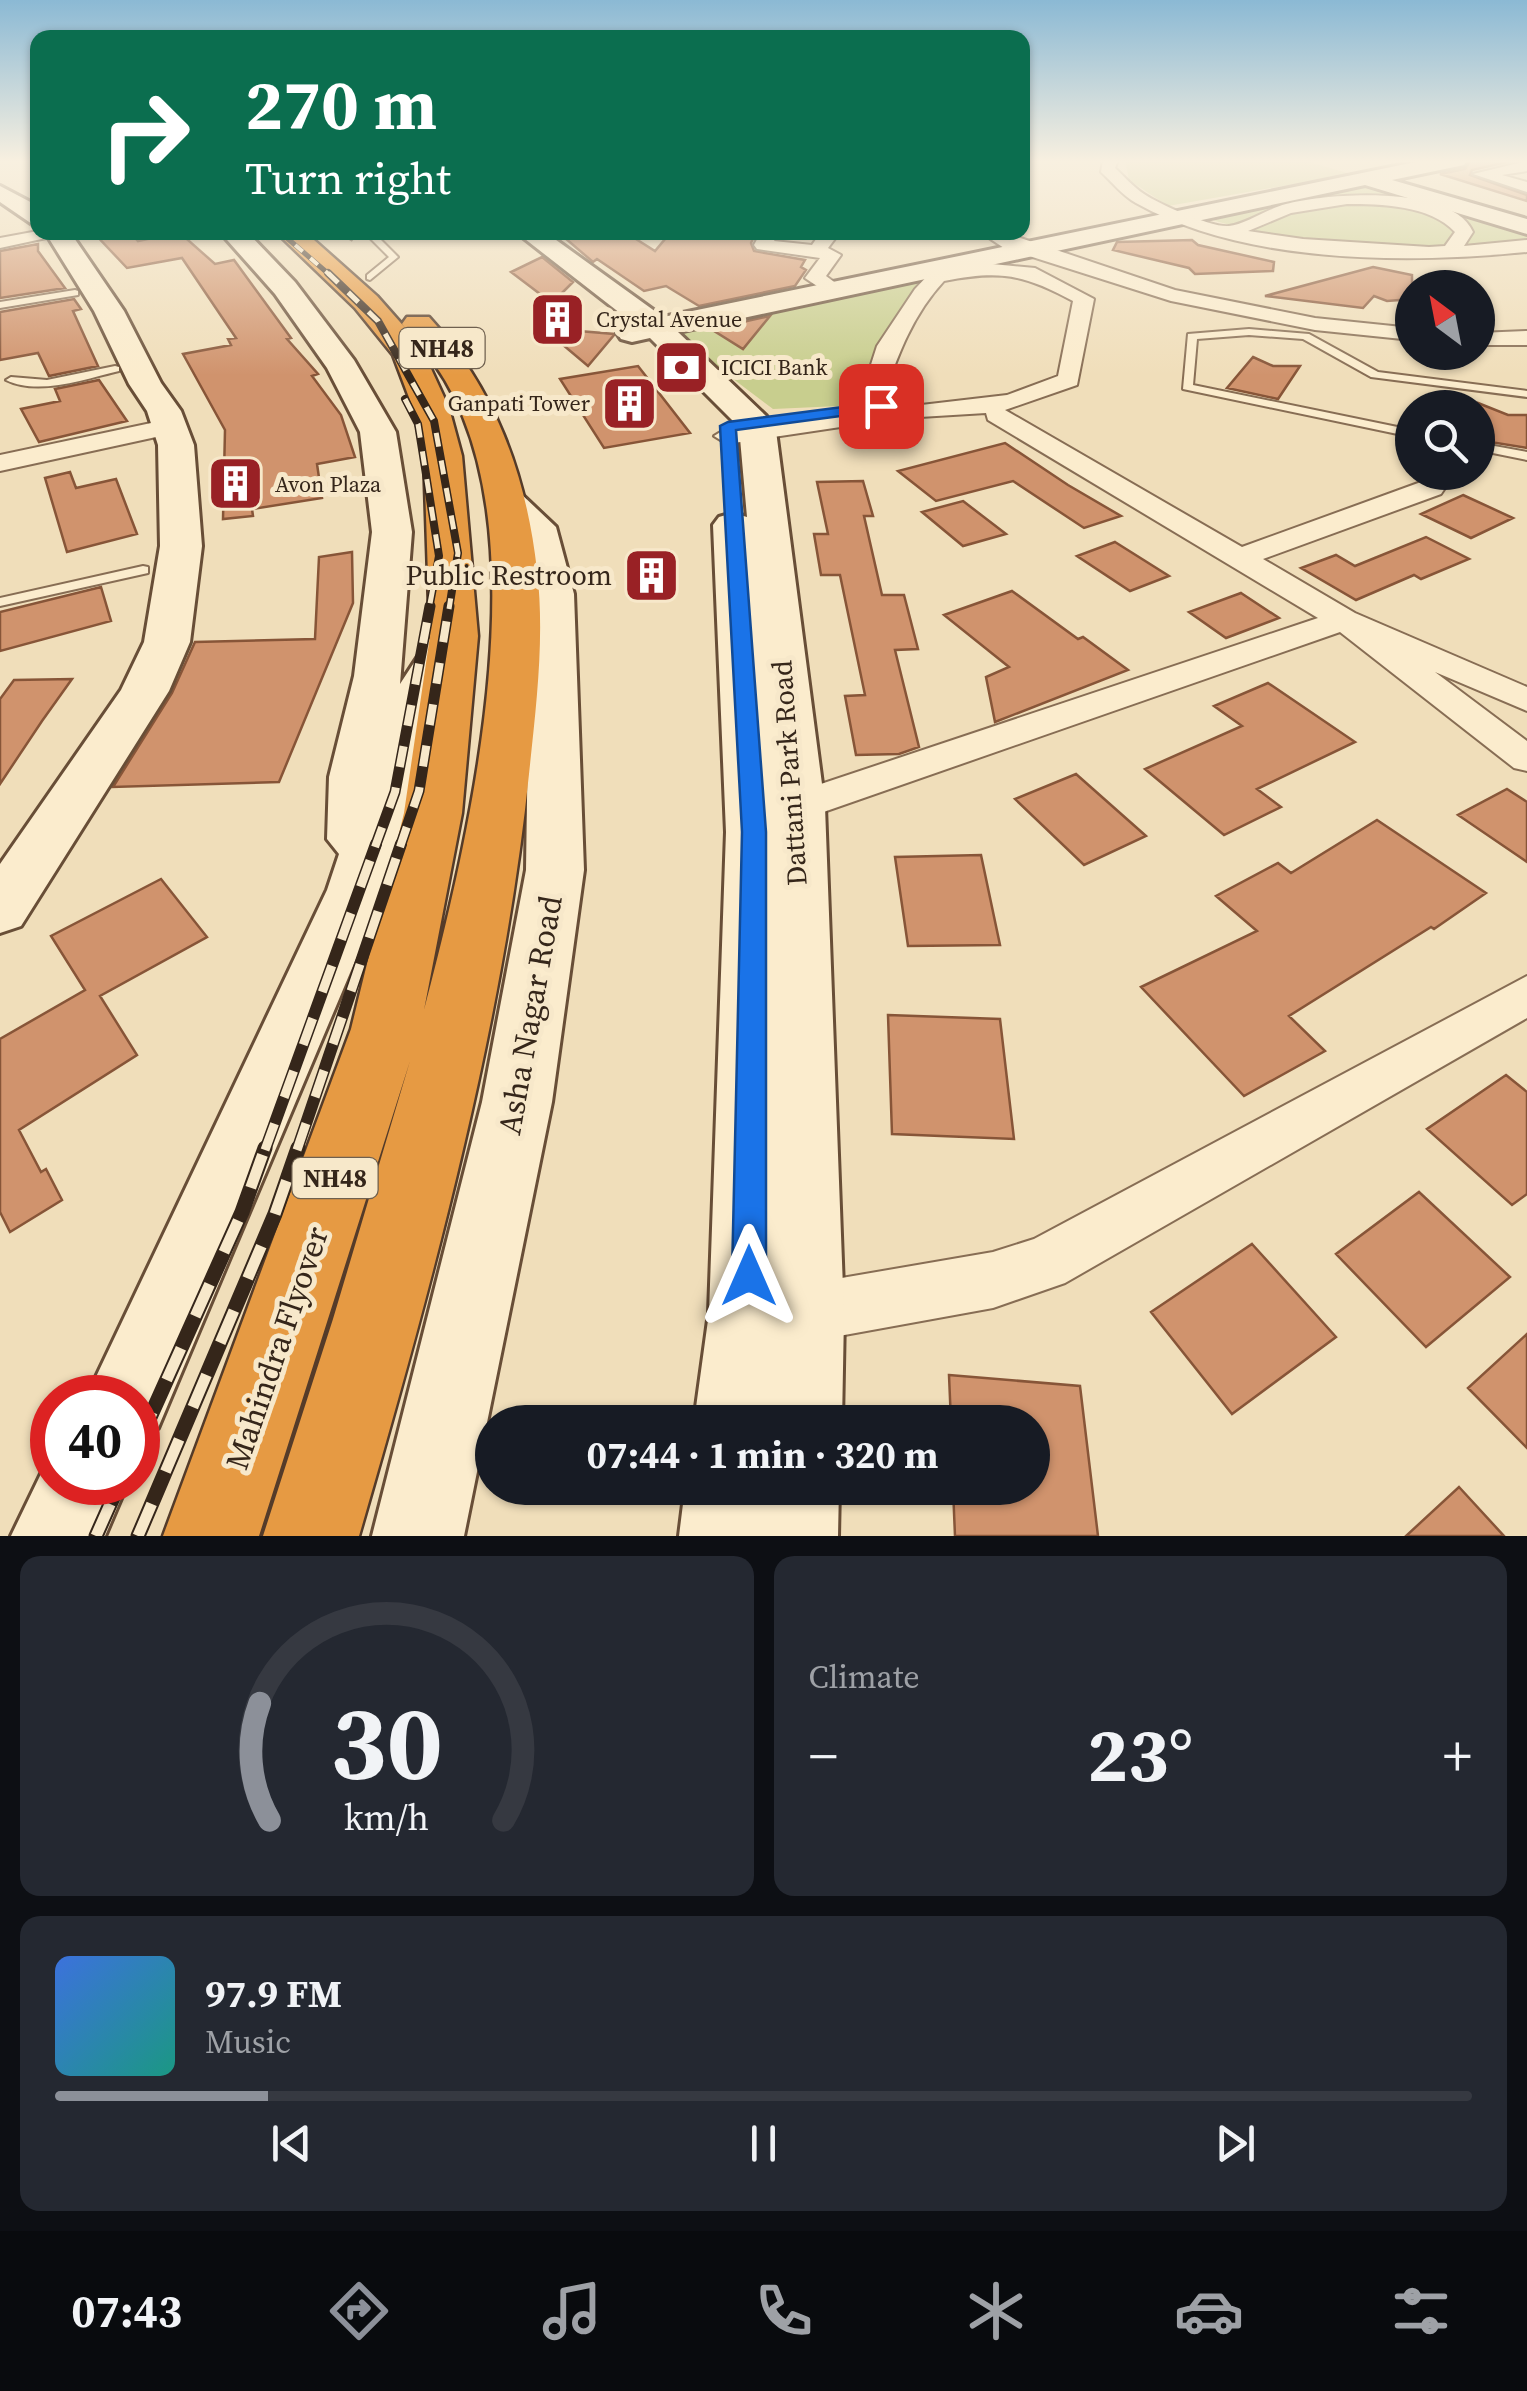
<!DOCTYPE html>
<html lang="en">
<head>
<meta charset="utf-8">
<style>
	:root { --surface:#171b24; --page:#242831; --text:#f1f3f6; --muted:#9ea1a6; --line:#363941; --accent:#8c9099 }
	body { margin:0; font-family:"Source Serif 4",serif; background:var(--page); color:var(--text); height:100vh; display:flex; flex-direction:column; font-size:38px; white-space:nowrap }
	* { box-sizing:border-box; margin:0 }
	p { font-size:32px; color:var(--muted) }
	.icon { flex:none; width:55px; height:55px; fill:none; stroke:currentColor; stroke-width:2; stroke-linecap:round; stroke-linejoin:round }
	.map { position:relative; height:1536px; overflow:hidden }
	.side { display:flex; flex-direction:column; gap:20px; padding:20px; background:#0d0f14; flex:1 }
	.side>* { flex:none }
	.guide { position:absolute; left:30px; top:30px; width:1000px; height:210px; border-radius:20px; box-shadow:0 2px 8px #0004; background:#0b6e4f; color:#fff; overflow:hidden }
	.needle { width:65px; rotate:328deg }
	.buttons { position:absolute; left:1395px; top:270px; display:grid; gap:20px }
	.buttons a { display:grid; place-items:center; width:100px; height:100px; border-radius:50%; background:var(--surface); box-shadow:0 2px 8px #0004; font-size:50px }
	.speed { position:absolute; left:30px; top:1375px; display:flex; gap:20px; font-size:50px; font-weight:700; text-align:center }
	.speed>* { display:grid; place-content:center; width:130px; height:130px; border-radius:50%; background:var(--surface); box-shadow:0 2px 8px #0004; line-height:1 }
	.speed .limit { border:15px solid #d22; background:#fff; color:#111 }
	.pin { position:absolute; display:grid; place-items:center; width:85px; height:85px; color:#fff; margin:-42px; border-radius:20px; box-shadow:0 5px 15px #0006 }
	.me { position:absolute; width:110px; margin:-55px; rotate:0deg; stroke-linejoin:round; filter:drop-shadow(0 0 8px #0008) }
	.turn { display:flex; align-items:center; gap:35px; height:210px; padding:0 50px; font-size:45px }
	.turn .icon { width:130px; height:130px; stroke-width:2.5 }
	.turn b { display:block; font-size:70px; line-height:85px }
	.big { font-size:75px; font-weight:700; line-height:1.1 }
	.side .widget { flex:1; display:flex; flex-direction:column; justify-content:center; gap:15px; min-width:0; padding:0 35px; border-radius:20px; background:var(--page) }
	.side .dial { align-items:center; gap:0 }
	.dial svg { height:260px; overflow:visible; fill:none; stroke:var(--line); stroke-width:7; stroke-linecap:round; text-anchor:middle }
	.dial text { fill:var(--text); stroke:none }
	.song { display:flex; align-items:center; gap:30px }
	.cover { width:120px; height:120px; border-radius:15px; background:linear-gradient(135deg,hsl(220 70% 55%),hsl(170 70% 35%)) }
	.played { height:10px; border-radius:5px; background:linear-gradient(90deg,var(--accent) 15%,var(--line) 15%) }
	.keys { display:flex; justify-content:space-around; direction:ltr }
	.heat { display:flex; justify-content:space-between; align-items:center; font-size:55px; direction:ltr }
	.side .tiles { flex:1; display:grid; gap:20px; grid-template-columns:1fr 1fr }
	.widget:last-child { grid-column:span 2 }
	.trip { position:absolute; left:475px; top:1405px; width:575px; height:100px; border-radius:50px; background:var(--surface); box-shadow:0 2px 8px #0004; font-weight:700; line-height:100px; text-align:center }
	.menu { display:flex; height:160px; justify-content:space-around; align-items:center; background:#090b0e; color:var(--muted) }
	.menu .icon { width:70px; height:70px }
	.menu .active { color:var(--accent) }
	.menu b { font-size:45px; color:var(--text) }
	.map>svg:first-child { display:block }
</style>
</head>
<body>
<div class="map">
<svg width="1527" height="1536" viewBox="0 0 1527 1536">
	<rect width="100%" height="100%" fill="#f0deba"/>
	<!-- green -->
	<path fill="#c8ce8e" d="M1125 160H1302L1351 174 1168 206 1129 180Z
		M1361 184 1527 232V239C1423 260 1300 249 1200 216Z
		M930 275 862 405 773 409 671 332Z"/>
	<!-- building -->
	<path fill="#d0936d" stroke="#875538" stroke-width="2.5" d="M1471 160H1516L1472 170 1470 175 1527 195V201L1440 174 1465 169Z
		M93 232H130L138 241 179 232 215 264 234 260 291 338 287 339 318 374 312 376 341 415 355 457 317 464 322 498 252 509 253 516 223 519 225 430 183 354 231 345 228 339 236 338 182 258 127 268Z
		M558 232H623L620 235 628 234 655 251 671 232H756L751 243 754 251 805 260 801 267 806 270 795 286 699 306 666 286 644 291 597 259 593 262Z
		M1192 240 1198 245 1274 262 1273 271 1195 274 1189 268 1113 250 1117 242Z
		M38 244V251L65 288 0 298V251Z
		M542 257 573 282 552 303 511 272Z
		M1373 267 1412 275V299L1387 301 1374 296 1363 308 1265 296Z
		M74 299 81 309 73 311 98 366 49 376 38 353 0 360V312Z
		M770 316 743 349 711 329Z
		M543 328 614 334V335L588 366Z
		M1253 357 1273 366H1300L1278 399 1227 388Z
		M638 366 690 433 604 448 560 379Z
		M99 380 127 421 39 442 21 409 60 401 55 389Z
		M1478 403 1508 415H1527V448L1478 440Z
		M1005 443 1068 485 1121 516 1084 528 1013 481 936 501 898 471Z
		M70 472 76 488 116 479 137 534 67 552 45 478Z
		M863 481 873 516H864L882 595H904L918 649 895 650 919 747 899 754 856 755 845 696 865 695 840 575H821L814 534H828L817 482Z
		M1463 495 1513 518 1471 538 1421 514Z
		M963 501 1006 534 963 546 922 512Z
		M1426 537 1469 559 1421 579 1414 575 1356 600 1301 568 1336 555 1355 566Z
		M1115 542 1169 576 1130 591 1077 556Z
		M670 551 674 593 632 598 628 556Z
		M352 552 353 603 279 782 113 787 172 693 195 642 315 639 319 557Z
		M101 587 111 621 0 651V612Z
		M1012 591 1078 639 1083 637 1128 670 995 722 986 677 1009 667 944 615Z
		M1241 593 1279 618 1226 638 1189 612Z
		M72 679 42 721 0 784V699L14 680Z
		M1268 683 1355 742 1257 789 1281 807 1224 835 1145 769 1242 726 1214 706Z
		M1076 774 1146 836 1084 865 1015 799Z
		M1507 789 1527 802V862L1458 815Z
		M1377 820 1486 893 1434 929 1431 927 1289 1016 1325 1051 1244 1096 1141 987 1257 931 1216 896 1278 863 1291 873Z
		M981 855 1000 945 908 946 895 857Z
		M161 879 207 937 100 996 137 1055 19 1130 41 1172 46 1169 62 1200 10 1232 0 1212V1039L85 990 51 936Z
		M888 1015 1000 1019 1014 1139 892 1134Z
		M1506 1075 1527 1092V1194L1512 1205 1427 1129Z
		M1419 1192 1510 1277 1426 1347 1336 1254Z
		M1252 1244 1336 1337 1232 1414 1151 1312Z
		M1527 1334V1448L1468 1388Z
		M949 1375 1080 1386 1098 1536H955L953 1488H1032V1422H951Z
		M1459 1487 1504 1536H1406Z"/>
	<g fill="none" stroke-linecap="round" stroke-linejoin="round">
		<defs>
			<path id="lane" d="M364 232H373L398 257 370 280 367 279V275L389 257Z
				M75 290 78 291V295L0 308V302Z
				M1249 329 1309 334 1378 372 1527 391V397L1371 377 1303 339 1249 335 1197 339 1193 385 1412 430V437L1183 389 1188 334Z
				M115 366 119 367V371C85 379 38 396 6 380L11 377 47 380Z
				M1478 443 1527 452V460L1478 450Z
				M143 566 148 567V573L0 606V598Z"/>
			<path id="street" d="M1103 160H1118L1115 168C1124 176 1133 187 1144 194 1159 204 1212 228 1229 226 1244 225 1269 208 1286 204 1328 193 1452 184 1473 232L1464 246 1527 240V252C1406 264 1244 264 1136 203 1123 196 1112 182 1101 172ZM1347 204C1381 204 1430 205 1455 232L1445 246 1429 247 1303 239 1248 231 1291 213Z
				M1527 161V171L1502 175 1527 182V192L1473 174Z
				M38 231 74 232 0 248V238Z
				M761 232H779L774 241 812 245 821 232H840L828 248 841 255 826 276 837 284 834 288H820L805 278 820 258 757 249 754 245Z
				M980 232H1003L1175 290 1315 318 1412 328V340L1315 330 1171 301 1004 248Z
				M982 263 1035 268 1094 299 1077 385 1005 410 1242 547 1421 482H1441L1445 488 1441 494 1263 559 1355 613 1527 687V711L1435 672 1527 741V771L1514 768 1340 632 792 823 778 827 764 823 758 813 764 803 1318 618 988 420 986 413 887 419 884 414 887 409 1007 395 1058 376 1073 301C1023 274 1000 270 944 281 905 323 892 375 874 422L727 444 714 436 727 428 856 411 877 346 915 289 931 272Z
				M1527 331V345H1478V333Z
				M170 419 183 427 179 432 0 471V455Z
				M1527 976V1018L1065 1283 993 1308 795 1344 775 1335 766 1315 775 1295 795 1286 993 1252 1034 1239Z"/>
			<path id="secondary" d="M1425 160H1467L1464 165 1392 180 1527 219V234L1365 185 678 332 766 416 776 431 825 807 844 1315 842 1422H694L709 1313 726 832 713 525 719 517 733 513 747 517 739 427 650 338 632 342 621 339 617 333 621 327 634 324 516 232H545L663 317Z
				M0 186 38 206V228L0 202Z
				M45 232H70L124 311 161 383 181 411 194 445 202 546 190 642 169 691 21 926 0 933V864L121 690 144 642 160 546 158 445 147 411 129 384 94 311Z
				M220 232H247L295 282 354 360 396 432 412 532 400 684 438 626 454 622 470 626 477 636 443 693 385 890 158 1428 138 1436V1398H86L327 890 339 854 327 839 329 777 354 676 372 532 360 432 327 368 275 294Z
				M505 488 519 492 556 527 574 594 584 870 552 1102 464 1536H372L482 1102 526 870 530 594 517 531 486 500 491 492Z
				M52 1451V1482H128L105 1536H11Z
				M685 1488H839L838 1536H679Z"/>
			<path id="highway" d="M276 232H305L377 296 407 330 402 324 407 317H429C495 389 526 474 537 570 545 638 536 707 529 774 503 1027 430 1292 359 1536H263L333 1319 410 1061 259 1536H163L351 1029 404 813 430 636 424 456 413 408 393 355 355 308ZM421 347C553 498 470 834 424 1010L462 813 478 636 462 456 449 408Z"/>
		</defs>
		<!-- lane casing -->
		<use href="#lane" stroke="#876d54" stroke-width="4"/>
		<!-- street casing -->
		<use href="#street" stroke="#876d54" stroke-width="4"/>
		<!-- secondary casing -->
		<use href="#secondary" stroke="#684e37" stroke-width="6"/>
		<!-- highway casing -->
		<use href="#highway" stroke="#543b29" stroke-width="5"/>
		<!-- path -->
		<path stroke="#876d54" stroke-width="2.5" stroke-dasharray="4 2.5" stroke-linecap="butt" d="M338 232 353 241"/>
		<!-- lane -->
		<use href="#lane" fill="#fbeccd" fill-rule="evenodd"/>
		<!-- street -->
		<use href="#street" fill="#fbeccd" fill-rule="evenodd"/>
		<!-- secondary -->
		<use href="#secondary" fill="#fbeccd" fill-rule="evenodd"/>
		<!-- highway -->
		<use href="#highway" fill="#e69a43" fill-rule="evenodd"/>
		<defs>
			<path id="rail-far4" d="M280 232 331 276"/>
			<path id="rail-far3" d="M328 273 378 321 434 421 458 553 449 609
				M405 399 418 424 439 556 429 609"/>
			<path id="rail-far2" d="M375 847 395 792 430 606
				M400 847 419 791 449 606"/>
			<path id="rail-far1" d="M265 1150 376 844
				M297 1150 401 844"/>
			<path id="rail" d="M138 1444 242 1212 265 1148
				M96 1536 120 1482
				M138 1536 275 1214 298 1148"/>
		</defs>
		<!-- rail-far4 casing -->
		<use href="#rail-far4" stroke="#35261a" stroke-width="5"/>
		<!-- rail-far3 casing -->
		<use href="#rail-far3" stroke="#35261a" stroke-width="8"/>
		<!-- rail-far2 casing -->
		<use href="#rail-far2" stroke="#35261a" stroke-width="11"/>
		<!-- rail-far1 casing -->
		<use href="#rail-far1" stroke="#35261a" stroke-width="12"/>
		<!-- rail casing -->
		<use href="#rail" stroke="#35261a" stroke-width="15"/>
		<!-- rail-far4 -->
		<use href="#rail-far4" stroke="#f7e8ca" stroke-width="4" stroke-dasharray="10" stroke-linecap="butt"/>
		<!-- rail-far3 -->
		<use href="#rail-far3" stroke="#f7e8ca" stroke-width="5" stroke-dasharray="14" stroke-linecap="butt"/>
		<!-- rail-far2 -->
		<use href="#rail-far2" stroke="#f7e8ca" stroke-width="8" stroke-dasharray="21" stroke-linecap="butt"/>
		<!-- rail-far1 -->
		<use href="#rail-far1" stroke="#f7e8ca" stroke-width="9" stroke-dasharray="28" stroke-linecap="butt"/>
		<!-- rail -->
		<use href="#rail" stroke="#f7e8ca" stroke-width="11" stroke-dasharray="35" stroke-linecap="butt"/>
	</g>
	<!-- sky -->
	<linearGradient id="sky" x2="0" y2="1"><stop stop-color="#8bb9d4"/><stop offset="0.43" stop-color="#f8f0e0"/><stop offset="1" stop-color="#f8f0e0" stop-opacity="0"/></linearGradient>
	<rect width="1527" height="375" fill="url(#sky)"/>
	<!-- route -->
	<path fill="#1a73e8" stroke="#114b97" stroke-width="2.5" d="M881 402 886 403V410L736 430 766 832V1276L761 1288 749 1293 737 1288 732 1276 742 832 720 426 728 422Z"/>
	<!-- icons -->
	<defs>
		<symbol id="building-square" viewBox="-11 -11 22 22"><rect x="-9" y="-9" width="18" height="18" rx="4" fill="#992125" stroke="#f7e8ca"/><path d="M-4-6H4V6H1V3H-1V6H-4ZM-2.5-4.3h1.7v1.8h-1.7ZM.8-4.3h1.7v1.8H.8ZM-2.5-1h1.7V.8h-1.7ZM.8-1h1.7V.8H.8Z" fill="#fff"/></symbol>
		<symbol id="bank-square" viewBox="-11 -11 22 22"><rect x="-9" y="-9" width="18" height="18" rx="4" fill="#992125" stroke="#f7e8ca"/><path d="M-6-4H6V4H-6ZM0-2.3a2.3 2.3 0 1 0 0 4.6a2.3 2.3 0 1 0 0-4.6Z" fill="#fff"/></symbol>
	</defs>
	<g fill-rule="evenodd">
		<use href="#building-square" x="526" y="288" width="63" height="63"/>
		<use href="#bank-square" x="650" y="336" width="63" height="63"/>
		<use href="#building-square" x="598" y="372" width="63" height="63"/>
		<use href="#building-square" x="204" y="452" width="63" height="63"/>
		<use href="#building-square" x="620" y="544" width="63" height="63"/>
	</g>
	<g text-anchor="middle" stroke-width="10" stroke-linejoin="round" paint-order="stroke">
		<!-- far-poi labels -->
		<g font-size="22" fill="#35261a" stroke="#f7e8ca" text-anchor="start">
			<text x="596" y="327">Crystal Avenue</text>
			<text x="721" y="375">ICICI Bank</text>
			<text x="590" y="411" text-anchor="end">Ganpati Tower</text>
			<text x="275" y="492">Avon Plaza</text>
		</g>
		<!-- shield labels -->
		<g fill="#f7e8ca" stroke="#6f604f" stroke-width="2.5">
			<rect x="399.5" y="328" width="85" height="40" rx="8"/>
			<rect x="292.5" y="1158" width="85" height="40" rx="8"/>
		</g>
		<g font-size="25" font-weight="bold" fill="#35261a">
			<text x="442" y="357">NH48</text>
			<text x="335" y="1187">NH48</text>
		</g>
		<!-- poi labels -->
		<g font-size="28" fill="#35261a" stroke="#f7e8ca" text-anchor="end">
			<text x="612" y="585">Public Restroom</text>
		</g>
		<!-- street labels -->
		<g font-size="28" fill="#35261a" stroke="#f7e8ca">
			<text transform="translate(789 773) rotate(-94)" y="10">Dattani Park Road</text>
		</g>
		<!-- near-street labels -->
		<g font-size="32" fill="#35261a" stroke="#f7e8ca">
			<text transform="translate(530 1015) rotate(-80)" y="11">Asha Nagar Road</text>
			<text transform="translate(277 1348) rotate(-71)" y="11">Mahindra Flyover</text>
		</g>
	</g>
</svg>
<div class="buttons">
<a><svg class="needle" viewBox="-14 -14 28 28"><path d="M0-13l5 13h-10z" fill="#e53935"/><path d="M0 13l5-13h-10z" fill="#9ea1a6"/></svg></a>
<a><svg class="icon" aria-label="search" viewBox="0 0 24 24"><circle cx="10" cy="10" r="6"/><path d="M15 15l6 6"/></svg></a>
</div>
<div class="speed"><div class="limit">40</div></div>
<div class="pin" style="left:881px;top:406px;background:#d93025"><svg class="icon" aria-label="arrive" viewBox="0 0 24 24"><path d="M6 21V4h12l-3 4 3 4H6"/></svg></div>
<svg class="me" style="left:749px;top:1276px" viewBox="-20 -20 40 40"><path d="M0-17L14 15 0 8-14 15z" fill="#1a73e8" stroke="#fff" stroke-width="4"/></svg>
<div class="trip">07:44 · 1 min · 320 m</div>
<div class="guide">
<div class="turn"><svg class="icon" aria-label="right" viewBox="0 0 24 24"><path d="M7 20v-9h11M14 6l5 5-5 5"/></svg><div><b>270 m</b>Turn right</div></div>
</div>
</div>
<section class="side">
<div class="tiles">
<div class="widget dial"><svg viewBox="0 0 100 80">
<path d="M14 69A42 42 0 1 1 86 69"/>
<path d="M14 69A42 42 0 0 1 11 33" stroke="#8c9099"/>
<text x="50" y="56" font-size="32" font-weight="700">30</text>
<text x="50" y="72" font-size="11">km/h</text>
</svg></div>
<div class="widget"><p>Climate</p>
<div class="heat"><a>−</a><b class="big">23°</b><a>+</a></div>
</div>
<div class="widget">
<div class="song"><i class="cover"></i><div><b>97.9 FM</b><p>Music</p></div></div>
<div class="played"></div>
<div class="keys"><svg class="icon" aria-label="previous" viewBox="0 0 24 24"><path d="M18 5L8 12l10 7zM5 5v14"/></svg><svg class="icon" aria-label="pause" viewBox="0 0 24 24"><path d="M8 5v14M16 5v14"/></svg><svg class="icon" aria-label="next" viewBox="0 0 24 24"><path d="M6 5l10 7-10 7zM19 5v14"/></svg></div>
</div>
</div>
</section>
<nav class="menu">
<b>07:43</b>
<svg class="icon active" aria-label="directions" viewBox="0 0 24 24"><path d="M12 3l9 9-9 9-9-9zM9 14v-3h6M13 9l2 2-2 2"/></svg>
<svg class="icon" aria-label="music" viewBox="0 0 24 24"><path d="M9 18V5l10-2v13"/><circle cx="6" cy="18" r="3"/><circle cx="16" cy="16" r="3"/></svg>
<svg class="icon" aria-label="phone" viewBox="0 0 24 24"><path d="M5 4h4l2 5-3 2q2 4 5 5l2-3 5 2v4C11 20 4 13 5 4z"/></svg>
<svg class="icon" aria-label="climate" viewBox="0 0 24 24"><path d="M12 3v18M4 7l16 10M4 17L20 7"/></svg>
<svg class="icon" aria-label="car" viewBox="0 0 24 24"><path d="M5 17H2v-5l4-1 3-4h7l3 4 3 1v5h-3M9 17h6M6 11h13"/><circle cx="7" cy="17" r="2"/><circle cx="17" cy="17" r="2"/></svg>
<svg class="icon" aria-label="filters" viewBox="0 0 24 24"><path d="M4 7h16M4 17h16"/><circle cx="9" cy="7" r="2"/><circle cx="15" cy="17" r="2"/></svg>
</nav>
</body>
</html>
